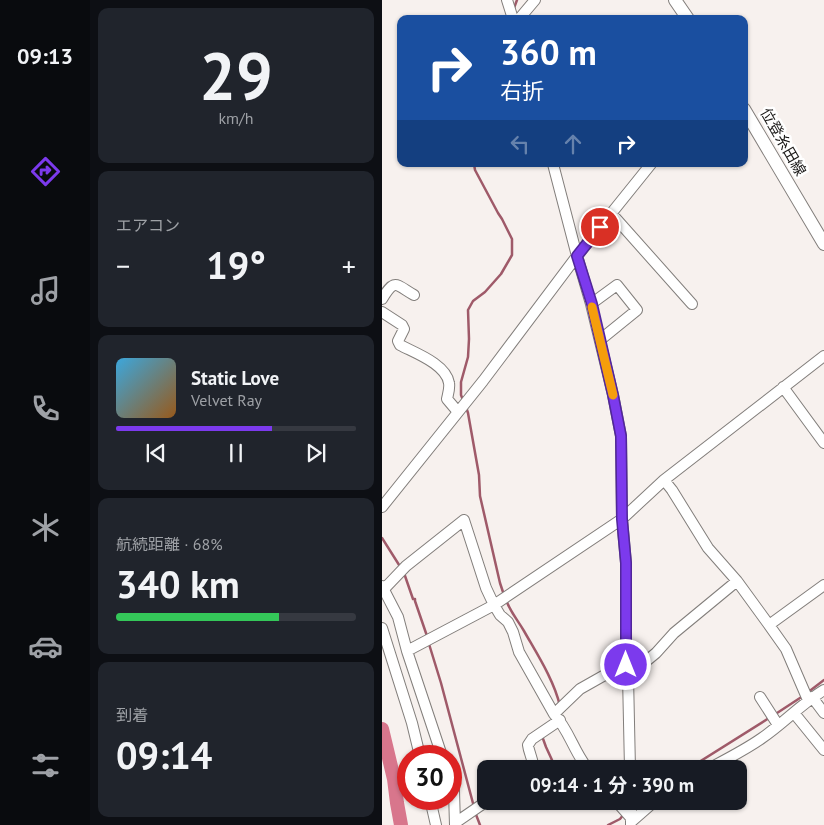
<!DOCTYPE html>
<html lang="ja">
<head>
<meta charset="utf-8">
<style>
	:root { --surface:#171b24; --page:#20242c; --text:#f1f3f6; --muted:#9ea1a6; --line:#363941; --accent:#7c3aed }
	body { margin:0; font-family:"PT Sans","Noto Sans JP",sans-serif; background:var(--page); color:var(--text); height:100vh; display:flex; flex-direction:column; font-size:19px; white-space:nowrap }
	* { box-sizing:border-box; margin:0 }
	p { font-size:16px; color:var(--muted) }
	.icon { flex:none; width:28px; height:28px; fill:none; stroke:currentColor; stroke-width:2; stroke-linecap:round; stroke-linejoin:round }
	.map { position:relative; flex:1; overflow:hidden }
	.panel { display:flex; flex-direction:column; gap:8px; padding:8px; background:#0d0f14; width:292px }
	.panel>* { flex:none }
	.top-card { position:absolute; left:15px; top:15px; width:351px; height:152px; border-radius:10px; box-shadow:0 1px 4px #0004; background:#1a4fa0; color:#fff; overflow:hidden }
	.speed { position:absolute; left:15px; top:745px; display:flex; gap:10px; font-size:25px; font-weight:700; text-align:center }
	.speed>* { display:grid; place-content:center; width:65px; height:65px; border-radius:50%; background:var(--surface); box-shadow:0 1px 4px #0004; line-height:1 }
	.speed .limit { border:8px solid #d22; background:#fff; color:#111 }
	.pin { position:absolute; display:grid; place-items:center; width:42px; height:42px; color:#fff; margin:-21px; border:2px solid #fff; border-radius:50%; box-shadow:0 1px 5px #0007 }
	.me { position:absolute; width:55px; margin:-28px; rotate:0deg; stroke-linejoin:round; filter:drop-shadow(0 0 4px #0008) }
	.turn { display:flex; align-items:center; gap:18px; height:105px; padding:0 20px; font-size:22px }
	.turn .icon { width:65px; height:65px; stroke-width:2.5 }
	.turn b { display:block; font-size:35px; line-height:42px }
	.lanes { display:flex; align-items:center; height:48px; padding:0 20px; background:#0003; justify-content:center; gap:25px; direction:ltr }
	.lanes .off { opacity:.35 }
	.big { font-size:38px; font-weight:700; line-height:1.1 }
	.panel .card { flex:1; display:flex; flex-direction:column; justify-content:center; gap:8px; min-width:0; padding:0 18px; border-radius:10px; background:var(--page) }
	.panel .dial { align-items:center; gap:0 }
	.dial b { font-size:65px; line-height:1 }
	.song { display:flex; align-items:center; gap:15px }
	.cover { width:60px; height:60px; border-radius:8px; background:linear-gradient(135deg,hsl(200 70% 55%),hsl(30 70% 35%)) }
	.played { height:5px; border-radius:2px; background:linear-gradient(90deg,var(--accent) 65%,var(--line) 65%) }
	.keys { display:flex; justify-content:space-around; direction:ltr }
	.heat { display:flex; justify-content:space-between; align-items:center; font-size:28px; direction:ltr }
	.charge { height:8px; border-radius:4px; background:linear-gradient(90deg,#34c759 68%,var(--line) 0) }
	.trip { position:absolute; left:95px; top:760px; width:270px; height:50px; border-radius:10px; background:var(--surface); box-shadow:0 1px 4px #0004; font-weight:700; line-height:50px; text-align:center }
	main { display:flex; flex:1; min-height:0 }
	.menu { display:flex; flex-direction:column; width:90px; justify-content:space-around; align-items:center; background:#090b0e; color:var(--muted) }
	.menu .icon { width:35px; height:35px }
	.menu .selected { color:var(--accent) }
	.menu b { font-size:22px; color:var(--text) }
	.map>svg:first-child { display:block }
</style>
</head>
<body>
<main>
<nav class="menu">
<b>09:13</b>
<svg class="icon selected" aria-label="directions" viewBox="0 0 24 24"><path d="M12 3l9 9-9 9-9-9zM9 14v-3h6M13 9l2 2-2 2"/></svg>
<svg class="icon" aria-label="music" viewBox="0 0 24 24"><path d="M9 18V5l10-2v13"/><circle cx="6" cy="18" r="3"/><circle cx="16" cy="16" r="3"/></svg>
<svg class="icon" aria-label="phone" viewBox="0 0 24 24"><path d="M5 4h4l2 5-3 2q2 4 5 5l2-3 5 2v4C11 20 4 13 5 4z"/></svg>
<svg class="icon" aria-label="climate" viewBox="0 0 24 24"><path d="M12 3v18M4 7l16 10M4 17L20 7"/></svg>
<svg class="icon" aria-label="car" viewBox="0 0 24 24"><path d="M5 17H2v-5l4-1 3-4h7l3 4 3 1v5h-3M9 17h6M6 11h13"/><circle cx="7" cy="17" r="2"/><circle cx="17" cy="17" r="2"/></svg>
<svg class="icon" aria-label="filters" viewBox="0 0 24 24"><path d="M4 7h16M4 17h16"/><circle cx="9" cy="7" r="2"/><circle cx="15" cy="17" r="2"/></svg>
</nav>
<section class="panel">
<div class="card dial"><b>29</b><p>km/h</p></div>
<div class="card"><p>エアコン</p>
<div class="heat"><a>−</a><b class="big">19°</b><a>+</a></div>
</div>
<div class="card">
<div class="song"><i class="cover"></i><div><b>Static Love</b><p>Velvet Ray</p></div></div>
<div class="played"></div>
<div class="keys"><svg class="icon" aria-label="previous" viewBox="0 0 24 24"><path d="M18 5L8 12l10 7zM5 5v14"/></svg><svg class="icon" aria-label="pause" viewBox="0 0 24 24"><path d="M8 5v14M16 5v14"/></svg><svg class="icon" aria-label="next" viewBox="0 0 24 24"><path d="M6 5l10 7-10 7zM19 5v14"/></svg></div>
</div>
<div class="card"><p>航続距離 · 68%</p><b class="big">340 km</b><div class="charge"></div></div>
<div class="card"><p>到着</p><b class="big">09:14</b></div>
</section>
<div class="map">
<svg width="442" height="825" viewBox="0 0 442 825">
	<rect width="100%" height="100%" fill="#f7f1ee"/>
	<g fill="none" stroke-linecap="round" stroke-linejoin="round">
		<!-- stream -->
		<path stroke="#9f5a69" stroke-width="2.5" d="M132 8 135 0
			M81 400 79 395V382L86 357 87 339 86 310 91 301 103 292 119 274 130 255V239L120 219 116 213 93 170 92 164
			M84 407 86 413 97 475 98 496 118 583 122 595
			M0 538 19 568
			M22 573 31 599H33V601L45 636
			M124 600C129 613 135 619 142 631 155 654 172 680 178 706
			M47 644 59 683 92 807
			M425 693 442 680
			M392 715 421 696
			M0 742 3 740
			M159 769 170 760 164 747 160 736
			M306 769 387 718
			M93 812 98 825
			M226 825 238 819 242 814"/>
		<!-- river -->
		<path stroke="#d8768c" stroke-width="14" d="M0 729 12 779 15 803 19 825"/>
		<defs>
			<path id="minor" d="M125 0 131 19
				M137 19 153 0
				M171 164 195 256 209 304 231 395 239 436 240 519 244 563V665L246 676 248 769
				M229 213 310 304
				M0 299C13 278 13 284 32 295
				M209 304 235 285 255 310 218 340
				M0 312 20 325 22 329 16 341 18 345C33 353 64 364 67 383 68 388 66 394 65 399L76 412
				M401 387 442 443
				M282 480 290 490 326 548 355 581 387 625
				M0 507 101 381 195 256 269 164
				M0 586 16 617 25 651 60 756
				M2 589 24 566 82 520 104 588 112 605 118 615 126 622 131 632 137 652 172 714C187 730 192 752 206 769
				M0 628 30 723 38 756
				M25 651 112 605 240 519 282 480 442 356
				M246 676 274 653 292 633 355 581
				M378 697 396 725
				M430 697 442 713
				M426 700 404 649 387 625 442 585
				M412 713 442 750
				M172 714 198 689 221 676 244 665
				M151 769C152 760 147 754 146 745L150 739 178 720
				M326 769C345 759 363 750 380 738 402 723 419 704 442 690
				M69 782 72 791 73 825
				M48 799 54 825
				M234 801 249 818
				M249 801V825
				M249 822 273 801
				M73 823 105 801"/>
			<path id="major" d="M293 0 306 19
				M362 109 442 244"/>
		</defs>
		<!-- minor casing -->
		<use href="#minor" stroke="#827e7b" stroke-width="12"/>
		<!-- major casing -->
		<use href="#major" stroke="#827e7b" stroke-width="14"/>
		<!-- minor -->
		<use href="#minor" stroke="#fff" stroke-width="10"/>
		<!-- major -->
		<use href="#major" stroke="#fff" stroke-width="12"/>
	</g>
	<g fill="none" stroke-linecap="round" stroke-linejoin="round">
		<defs>
			<path id="route" d="M218 227 195 256 210 304 231 395 239 436 240 519 244 563V665"/>
		</defs>
		<!-- route casing -->
		<use href="#route" stroke="#51269a" stroke-width="12"/>
		<!-- route -->
		<use href="#route" stroke="#7c3aed" stroke-width="9"/>
		<!-- slow -->
		<path stroke="#f59e0b" stroke-width="9" d="M210 307 231 395"/>
	</g>
	<g text-anchor="middle" stroke-width="5" stroke-linejoin="round" paint-order="stroke">
		<!-- street labels -->
		<g font-size="15" fill="#1a1817" stroke="#fff">
			<text transform="translate(401 142) rotate(60)" y="5">位登糸田線</text>
		</g>
	</g>
</svg>
<div class="speed"><div class="limit">30</div></div>
<div class="pin" style="left:218px;top:227px;background:#d93025"><svg class="icon" aria-label="arrive" viewBox="0 0 24 24"><path d="M6 21V4h12l-3 4 3 4H6"/></svg></div>
<svg class="me" style="left:244px;top:665px" viewBox="-20 -20 40 40"><circle r="17" fill="#7c3aed" stroke="#fff" stroke-width="3"/><path d="M0-11L8 9 0 5-8 9z" fill="#fff"/></svg>
<div class="trip">09:14 · 1 分 · 390 m</div>
<div class="top-card">
<div class="turn"><svg class="icon" aria-label="right" viewBox="0 0 24 24"><path d="M7 20v-9h11M14 6l5 5-5 5"/></svg><div><b>360 m</b>右折</div></div>
<div class="lanes"><svg class="icon off" aria-label="left" viewBox="0 0 24 24"><path d="M17 20v-9H6M10 6l-5 5 5 5"/></svg><svg class="icon off" aria-label="ahead" viewBox="0 0 24 24"><path d="M12 20V5M6 11l6-6 6 6"/></svg><svg class="icon" aria-label="right" viewBox="0 0 24 24"><path d="M7 20v-9h11M14 6l5 5-5 5"/></svg></div>
</div>
</div>
</main>
</body>
</html>
